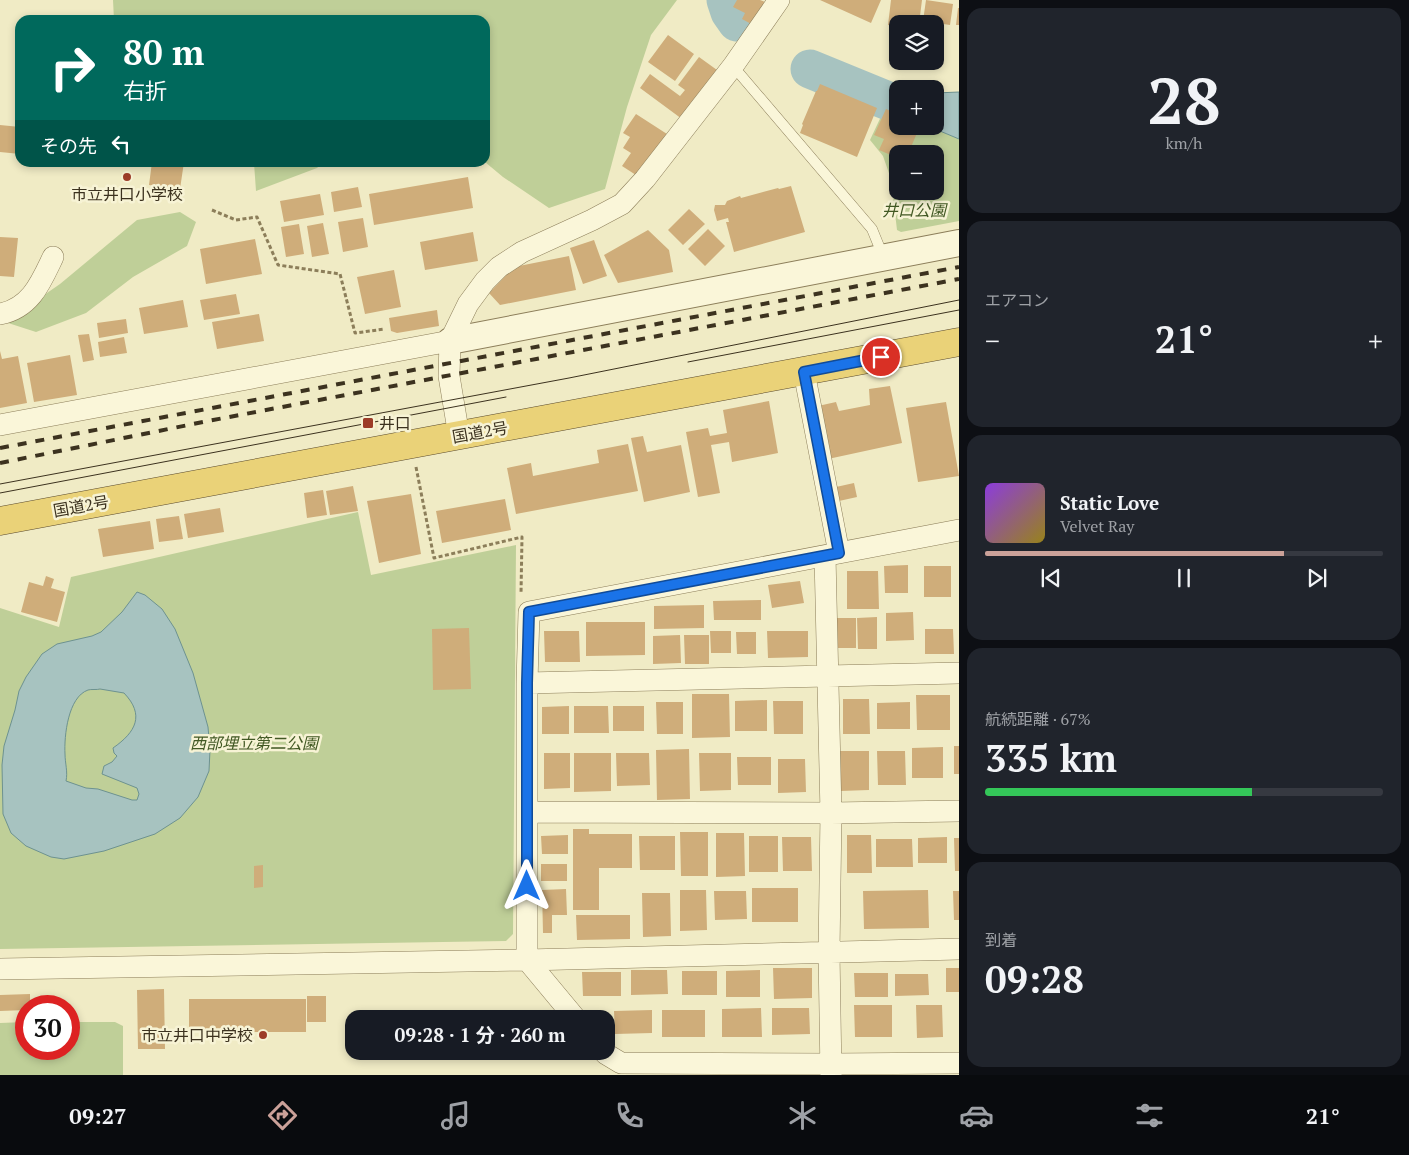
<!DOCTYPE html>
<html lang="ja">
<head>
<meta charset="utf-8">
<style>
	:root { --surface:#171b24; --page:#20242c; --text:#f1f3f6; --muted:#9ea1a6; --line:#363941; --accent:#cba199 }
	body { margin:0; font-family:"PT Serif","Noto Sans JP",serif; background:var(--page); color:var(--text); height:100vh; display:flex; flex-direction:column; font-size:19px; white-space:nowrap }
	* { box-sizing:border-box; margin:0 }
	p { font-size:16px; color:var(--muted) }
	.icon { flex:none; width:28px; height:28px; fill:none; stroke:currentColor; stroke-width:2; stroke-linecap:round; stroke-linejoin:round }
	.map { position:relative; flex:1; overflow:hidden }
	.drawer { display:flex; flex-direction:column; gap:8px; padding:8px; background:#0d0f14; width:450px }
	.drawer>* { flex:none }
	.guide { position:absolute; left:15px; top:15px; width:475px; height:152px; border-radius:15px; box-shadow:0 2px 8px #0003; background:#00695c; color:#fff; overflow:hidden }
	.fabs { position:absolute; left:889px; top:15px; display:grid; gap:10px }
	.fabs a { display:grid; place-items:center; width:55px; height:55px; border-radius:10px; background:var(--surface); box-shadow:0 2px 8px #0003; font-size:25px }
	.speed { position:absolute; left:15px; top:995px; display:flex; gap:10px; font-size:25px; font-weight:700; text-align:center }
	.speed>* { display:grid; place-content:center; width:65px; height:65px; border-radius:50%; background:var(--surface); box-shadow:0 2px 8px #0003; line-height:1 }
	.speed .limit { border:8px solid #d22; background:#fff; color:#111 }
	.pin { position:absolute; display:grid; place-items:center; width:42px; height:42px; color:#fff; margin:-21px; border:2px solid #fff; border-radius:50%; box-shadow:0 1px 5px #0007 }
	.me { position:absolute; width:55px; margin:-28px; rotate:0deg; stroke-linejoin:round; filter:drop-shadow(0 0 4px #0008) }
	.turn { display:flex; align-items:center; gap:18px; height:105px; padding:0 25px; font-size:22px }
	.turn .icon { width:65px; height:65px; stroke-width:2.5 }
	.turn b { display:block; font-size:35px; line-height:42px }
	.then { display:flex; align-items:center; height:48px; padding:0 25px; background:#0003; gap:10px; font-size:19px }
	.big { font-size:38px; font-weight:700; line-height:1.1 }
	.drawer .card { flex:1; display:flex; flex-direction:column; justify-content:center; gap:8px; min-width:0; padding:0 18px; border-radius:15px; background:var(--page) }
	.drawer .dial { align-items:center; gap:0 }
	.dial b { font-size:65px; line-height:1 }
	.song { display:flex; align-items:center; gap:15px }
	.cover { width:60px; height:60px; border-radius:8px; background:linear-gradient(135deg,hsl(270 70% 55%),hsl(50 70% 35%)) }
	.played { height:5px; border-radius:2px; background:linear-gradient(90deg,var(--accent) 75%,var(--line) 75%) }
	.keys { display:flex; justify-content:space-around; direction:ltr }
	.heat { display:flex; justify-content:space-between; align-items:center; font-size:28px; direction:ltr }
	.charge { height:8px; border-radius:4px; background:linear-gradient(90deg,#34c759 67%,var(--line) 0) }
	.trip { position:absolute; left:345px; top:1010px; width:270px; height:50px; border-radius:15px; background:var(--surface); box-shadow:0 2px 8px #0003; font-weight:700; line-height:50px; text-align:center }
	.tab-bar { display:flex; height:80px; justify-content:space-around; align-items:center; background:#090b0e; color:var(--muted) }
	.tab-bar .icon { width:35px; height:35px }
	.tab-bar .selected { color:var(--accent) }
	.tab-bar b { font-size:22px; color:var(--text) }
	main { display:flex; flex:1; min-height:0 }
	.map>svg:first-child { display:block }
</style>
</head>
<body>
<main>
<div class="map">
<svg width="959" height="1075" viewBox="0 0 959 1075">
	<rect width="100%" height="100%" fill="#f0ebc5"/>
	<!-- green -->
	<path fill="#bfcf98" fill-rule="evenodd" d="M113 0H677L651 35 627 107 605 189 549 208 503 177 485 162V20H114Z
		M885 108 897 114 898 126H928L959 139V221L901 232 897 230 891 179 883 156 870 140ZM898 154H935V191H898Z
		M254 163V162L322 163 317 168 256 191Z
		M180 212 196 222 187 246 133 277 86 313 36 332 5 322 60 284 137 220Z
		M358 512 371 575 516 545 513 934 506 941 0 949V608L59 627 71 577Z
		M26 1022V1049H69V1022H115L123 1026V1075H0V1023Z"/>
	<!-- water -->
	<path fill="#a7c3c0" stroke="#6d9290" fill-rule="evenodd" d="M866 84 897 93V113L861 98Z
		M959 92V139L928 126H935V93Z
		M137 592 145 595 162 609 175 629 193 673 208 727 210 750 209 771 198 797 180 818 155 834 104 851 64 859 51 857 26 846 11 833 3 814 2 765 4 746 15 710 19 691 26 677 42 654 57 644 92 636 101 632 122 612ZM100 689 124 693C145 715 136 732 113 748L114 753 117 756 112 762 104 766 102 774 137 788 139 794 137 800H132L98 789 86 788 66 781C68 772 65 763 65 754 64 736 68 697 88 690 91 689 97 690 100 689Z"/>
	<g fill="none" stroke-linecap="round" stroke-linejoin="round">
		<!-- river -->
		<path stroke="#a7c3c0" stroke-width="39" d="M726 0 730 12 737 22
			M810 69 898 105"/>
	</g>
	<!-- building -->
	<path fill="#cfad7a" d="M737 0H760L765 2 753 25 742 19 745 13 733 7Z
		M820 0H881L871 23Z
		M891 0H922L919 24H898V26L888 25Z
		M926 0 953 4 950 25 923 21Z
		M958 8H959V25H956Z
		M668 35 694 54 675 81 648 62Z
		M699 57 717 70 682 119 640 88 650 74 680 96 685 90 678 85Z
		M820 84 877 108 857 157 800 133 803 125 802 124 816 91H817Z
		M886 109 898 114V126H920L908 154H898V158L879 150 884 139 874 135Z
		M636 114 667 134 639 177 622 166 631 153 623 148 630 137 623 133Z
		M0 125 20 127V154L0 152Z
		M152 162H184L180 189 149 185Z
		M468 177 473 208 374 225 369 194Z
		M791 186 805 232 734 252 726 222H729L728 218 717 221 714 210 715 205H725L727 201 740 196 741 198 778 188 779 189Z
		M358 187 362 207 334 212 331 192Z
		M320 194 324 215 284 222 280 201Z
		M689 209 705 224 683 245 668 230Z
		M363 218 368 247 343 252 338 222Z
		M323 223 329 254 312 257 307 226Z
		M299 224 304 254 286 257 281 227Z
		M708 229 725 246 705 266 688 249Z
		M648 230 669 250 673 272 618 283 604 255Z
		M473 232 478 261 425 270 420 242Z
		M0 237 18 238 14 277 0 276Z
		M255 239 262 274 206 284 200 249Z
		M594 240 607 276 583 284 570 248Z
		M569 256 576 290 500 305 489 293 514 267Z
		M394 270 401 307 365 314 357 277Z
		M236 294 240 314 204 320 200 300Z
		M183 300 188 327 144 334 139 308Z
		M437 310 439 326 397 333 391 331 389 318Z
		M259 314 264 341 217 349 212 322Z
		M126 319 128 333 99 338 97 323Z
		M89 334 94 360 83 362 78 335Z
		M124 337 127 353 100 357 98 342Z
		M0 351 2 359 18 356 27 403 0 408Z
		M70 355 77 395 34 402 27 363Z
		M890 386 902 443 828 459 818 406 836 402 839 411 870 405 869 389Z
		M769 401 778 453 732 462 729 442 711 445 720 493 698 497 686 432 708 428 710 436 727 433 723 410Z
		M946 402 959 476 918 482 906 408Z
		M643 436 647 452 681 445 690 492 644 502 631 438Z
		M628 444 638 491 516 514 507 468 531 463 533 476 599 463 597 450Z
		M854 483 857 497 839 501 836 487Z
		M353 486 358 511 330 515 326 491Z
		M323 490 327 515 307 518 304 493Z
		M411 494 421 554 379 563 367 501Z
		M505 499 511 530 442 543 436 511Z
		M220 508 224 532 188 538 184 514Z
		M179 516 183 539 159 542 156 519Z
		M150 521 154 549 103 557 98 529Z
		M908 565V593H885L884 566Z
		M924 566H951V597H924Z
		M847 571H878L879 609H847Z
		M46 576 54 579 51 588 65 592 57 622 21 612 29 582 43 586Z
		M800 581 804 603 772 608 768 585Z
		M761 600V620H714L713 601Z
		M704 605V628L654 629V606Z
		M913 612 914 640 886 641V613Z
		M877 617V649H858L857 618Z
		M836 618H856V648H836Z
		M586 622H645V655L586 656Z
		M469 628 471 689 433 690 432 629Z
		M925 629H953L954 654H925Z
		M544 631H579L580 662H545Z
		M710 631H731V653H711Z
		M767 631H808V657L768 658Z
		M736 632H756V654H737Z
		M680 635 681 663 653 664V636Z
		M684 635H709V664H685Z
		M692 694H729L730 737 692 738Z
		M916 695H950V730H917Z
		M843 699H869L870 734H843Z
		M767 700V731H735V701Z
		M773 701H803V734H774Z
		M656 702H683V734H657Z
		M910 702V729H877V703Z
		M569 706V734H542V707Z
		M574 706H608L609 733H574Z
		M613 706H644V731H613Z
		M954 746H959V774H954Z
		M943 747V778H912V748Z
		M689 749 690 799 657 800 656 750Z
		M840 751H869V790L840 791Z
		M877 751H905L906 785H878Z
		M544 753H570V788L544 789Z
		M574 753H611V791L574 792Z
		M616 753H649L650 785 617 786Z
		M699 753H731V790L700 791Z
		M737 757H771V785H738Z
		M778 759H805L806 792 778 793Z
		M573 829H589V834H632V868H599V910H573Z
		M680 832H708V876H681Z
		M716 833H744L745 876 716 877Z
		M568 835V854H542L541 836Z
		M847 835H871L872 873H847Z
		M639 836H675V870H640Z
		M749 836H778V872H749Z
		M782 837H811L812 871H783Z
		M947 837V863H918V838Z
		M954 838H959V871H955Z
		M876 839H912L913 867H876Z
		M541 864H567V881H541Z
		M263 865V887L254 888V866Z
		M752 888H798V922H752Z
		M566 889 567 915H552V933H543L542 890Z
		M680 890H706L707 930 680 931Z
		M928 890 929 928 864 929 863 891Z
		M714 891H746L747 919 715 920Z
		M953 891H959V920H954Z
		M642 893H670L671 936 643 937Z
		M576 915H630V939L577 940Z
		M773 968H812V998L774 999Z
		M946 968H959V992H946Z
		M631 970H667L668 994 631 995Z
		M760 970V997H726V971Z
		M682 971H717V995H682Z
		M582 972H621V996H583Z
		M854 973H888V997H855Z
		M895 974H928L929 995 895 996Z
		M164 989 165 1049H138L137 990Z
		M30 994V1006H26V1010L0 1011V995Z
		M307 996H326V1022H307Z
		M189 999H306V1032H189Z
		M854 1005H892V1037H855Z
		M916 1005H942L943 1037 917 1038Z
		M761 1008 762 1037H722V1009Z
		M772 1008H809L810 1034 772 1035Z
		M652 1010V1033L615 1034 614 1011Z
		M662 1010H705V1037H662Z"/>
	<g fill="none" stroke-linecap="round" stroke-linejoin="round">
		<defs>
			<path id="service" d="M733 66 872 229 883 256"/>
			<path id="minor" d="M0 314C31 308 41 282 53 257
				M804 372 839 553
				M0 425 450 341
				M459 436 449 376 450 341 468 304 485 281 499 267 522 252 592 220 622 204 645 179 733 66 779 0
				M825 556 831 813 829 952 831 1075
				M527 683 959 673
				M527 812 831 813 959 811
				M0 969 527 960 959 949
				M576 1019 527 960V683L529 612 959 530
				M603 1051 606 1054 621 1063 831 1064 959 1063"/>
			<path id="tertiary" d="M450 341 959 243"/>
			<path id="trunk" d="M0 521 959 342"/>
		</defs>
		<!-- service casing -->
		<use href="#service" stroke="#8c7e5a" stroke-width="11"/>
		<!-- minor casing -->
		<use href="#minor" stroke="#8c7e5a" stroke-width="22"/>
		<!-- tertiary casing -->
		<use href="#tertiary" stroke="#8c7e5a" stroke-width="28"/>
		<!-- trunk casing -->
		<use href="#trunk" stroke="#5a4a2e" stroke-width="29"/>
		<!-- path -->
		<path stroke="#8c7e5a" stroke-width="3" stroke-dasharray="4 2.5" stroke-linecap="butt" d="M212 210 236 220 257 217 278 265 340 274 355 333 385 329
			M416 467 434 558 522 537 521 594"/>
		<!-- service -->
		<use href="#service" stroke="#faf6d9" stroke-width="10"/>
		<!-- minor -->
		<use href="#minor" stroke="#faf6d9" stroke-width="21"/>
		<!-- tertiary -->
		<use href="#tertiary" stroke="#faf6d9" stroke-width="26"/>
		<!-- trunk -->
		<use href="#trunk" stroke="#ead278" stroke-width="28"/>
		<!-- tram -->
		<path stroke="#3c321f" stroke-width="1" d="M688 362 959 310
			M0 484 569 378 959 300
			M0 493 506 397"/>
		<!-- rail -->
		<path stroke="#3c321f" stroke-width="4" stroke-dasharray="9 9" stroke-linecap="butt" d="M0 448 959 267
			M0 463 208 421 959 279"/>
	</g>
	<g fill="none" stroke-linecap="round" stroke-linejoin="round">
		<defs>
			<path id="route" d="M527 886V683L529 612 839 553 804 372 881 357"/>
		</defs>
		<!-- route casing -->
		<use href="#route" stroke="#114b97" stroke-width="12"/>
		<!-- route -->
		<use href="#route" stroke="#1a73e8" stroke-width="9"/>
	</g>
	<!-- markers -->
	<g fill="#9d3c28" stroke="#f7f3d5" stroke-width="2">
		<circle cx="127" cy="177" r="5"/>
		<rect x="362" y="417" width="12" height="12" rx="2.5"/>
		<circle cx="263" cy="1035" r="5"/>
	</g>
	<g text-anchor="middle" stroke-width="5" stroke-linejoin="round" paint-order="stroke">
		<!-- poi labels -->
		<g font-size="16" fill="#3c321f" stroke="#f7f3d5">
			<text x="127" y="200">市立井口小学校</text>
			<text x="379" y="429" text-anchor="start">井口</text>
			<text x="253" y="1041" text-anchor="end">市立井口中学校</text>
		</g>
		<!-- park labels -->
		<g font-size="16" font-style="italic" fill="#425924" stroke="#f7f3d5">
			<text x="914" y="216">井口公園</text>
			<text x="254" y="749">西部埋立第二公園</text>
		</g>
		<!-- street labels -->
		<g font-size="16" fill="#3c321f" stroke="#f7f3d5">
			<text transform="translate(480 432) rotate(-10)" y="6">国道2号</text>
			<text transform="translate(81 506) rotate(-10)" y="6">国道2号</text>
		</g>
	</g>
</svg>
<div class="fabs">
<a><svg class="icon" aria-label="layers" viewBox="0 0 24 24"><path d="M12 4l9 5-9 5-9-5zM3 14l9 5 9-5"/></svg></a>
<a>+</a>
<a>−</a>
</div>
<div class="speed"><div class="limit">30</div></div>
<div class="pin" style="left:881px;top:357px;background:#d93025"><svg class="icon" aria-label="arrive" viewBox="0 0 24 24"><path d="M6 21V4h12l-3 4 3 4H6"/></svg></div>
<svg class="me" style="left:527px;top:886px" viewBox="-20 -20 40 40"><path d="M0-17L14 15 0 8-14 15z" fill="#1a73e8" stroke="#fff" stroke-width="4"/></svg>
<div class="trip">09:28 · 1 分 · 260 m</div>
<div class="guide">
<div class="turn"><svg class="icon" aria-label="right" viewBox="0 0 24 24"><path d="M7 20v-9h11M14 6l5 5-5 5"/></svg><div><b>80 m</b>右折</div></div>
<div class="then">その先<svg class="icon" aria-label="left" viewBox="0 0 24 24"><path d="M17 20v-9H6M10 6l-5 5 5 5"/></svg></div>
</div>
</div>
<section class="drawer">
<div class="card dial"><b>28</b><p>km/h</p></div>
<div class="card"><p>エアコン</p>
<div class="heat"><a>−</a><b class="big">21°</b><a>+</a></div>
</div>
<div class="card">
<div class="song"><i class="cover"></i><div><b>Static Love</b><p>Velvet Ray</p></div></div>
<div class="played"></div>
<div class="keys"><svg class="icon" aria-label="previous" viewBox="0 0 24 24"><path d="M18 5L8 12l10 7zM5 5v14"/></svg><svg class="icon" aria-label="pause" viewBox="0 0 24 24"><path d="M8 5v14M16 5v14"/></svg><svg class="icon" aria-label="next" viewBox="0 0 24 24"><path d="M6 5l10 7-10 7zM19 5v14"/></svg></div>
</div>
<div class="card"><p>航続距離 · 67%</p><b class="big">335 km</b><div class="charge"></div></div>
<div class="card"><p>到着</p><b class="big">09:28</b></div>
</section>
</main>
<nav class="tab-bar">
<b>09:27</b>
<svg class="icon selected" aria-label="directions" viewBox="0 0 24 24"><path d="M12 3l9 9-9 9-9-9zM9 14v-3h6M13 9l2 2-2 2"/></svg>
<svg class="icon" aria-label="music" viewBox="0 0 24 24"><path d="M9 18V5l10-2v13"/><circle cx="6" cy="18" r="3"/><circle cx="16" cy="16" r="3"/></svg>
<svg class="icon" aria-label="phone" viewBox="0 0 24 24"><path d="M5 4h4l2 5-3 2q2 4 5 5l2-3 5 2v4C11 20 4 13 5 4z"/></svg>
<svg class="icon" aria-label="climate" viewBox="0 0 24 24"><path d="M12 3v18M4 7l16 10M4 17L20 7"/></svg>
<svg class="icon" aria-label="car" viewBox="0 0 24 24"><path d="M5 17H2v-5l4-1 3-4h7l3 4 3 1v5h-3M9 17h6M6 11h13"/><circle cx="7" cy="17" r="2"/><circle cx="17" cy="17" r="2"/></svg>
<svg class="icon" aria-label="filters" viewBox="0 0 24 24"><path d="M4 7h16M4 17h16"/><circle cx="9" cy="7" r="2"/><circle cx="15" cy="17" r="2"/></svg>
<b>21°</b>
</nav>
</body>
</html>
